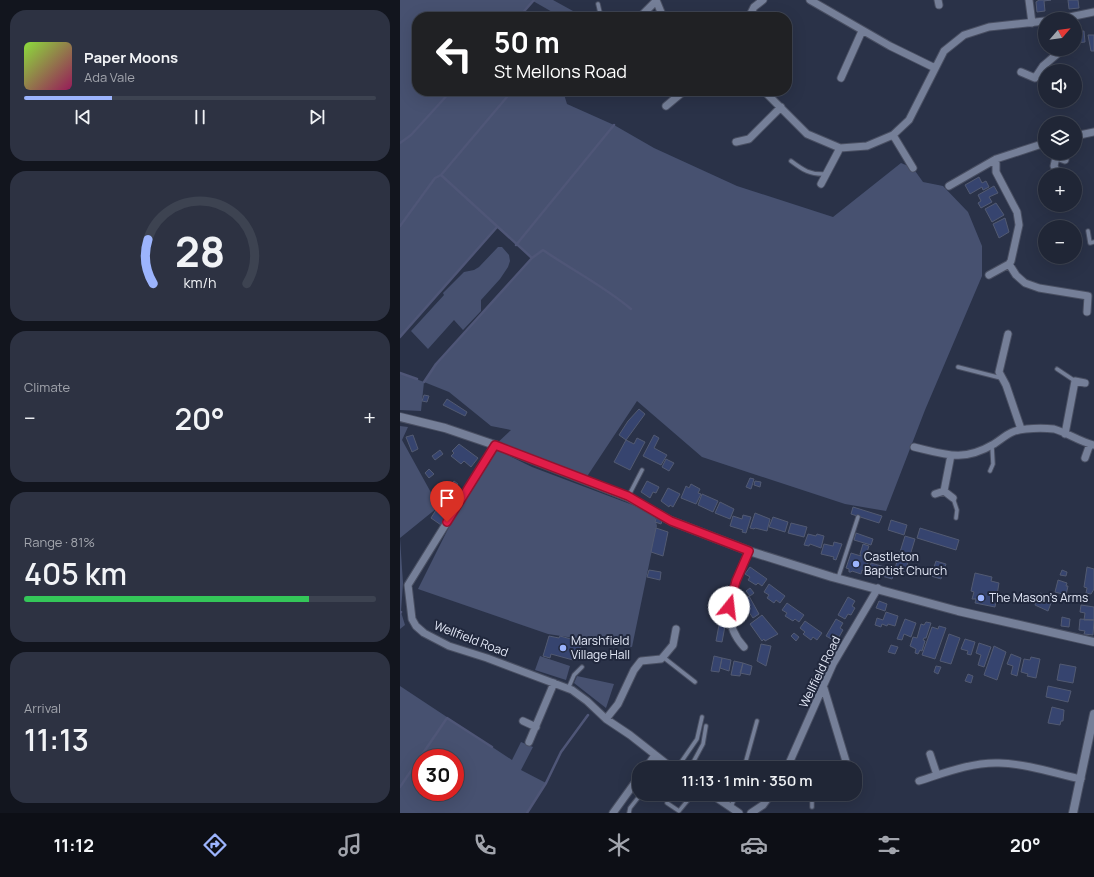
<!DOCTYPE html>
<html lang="en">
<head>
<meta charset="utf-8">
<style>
	:root { --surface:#202636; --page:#2d3242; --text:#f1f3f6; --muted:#a2a5ad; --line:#3d4351; --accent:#9cb4fd }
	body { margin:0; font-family:Manrope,sans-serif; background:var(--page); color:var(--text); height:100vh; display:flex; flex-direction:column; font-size:15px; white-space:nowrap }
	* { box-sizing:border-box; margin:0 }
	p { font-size:13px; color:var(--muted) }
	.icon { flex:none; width:22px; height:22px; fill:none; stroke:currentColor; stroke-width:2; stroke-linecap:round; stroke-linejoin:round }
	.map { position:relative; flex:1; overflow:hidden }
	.sheet { display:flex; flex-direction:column; gap:10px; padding:10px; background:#12151e; width:400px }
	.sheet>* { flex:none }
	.banner { position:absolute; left:12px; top:12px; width:380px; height:84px; border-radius:16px; box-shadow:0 4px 16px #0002,0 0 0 1px var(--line); background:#202124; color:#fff; overflow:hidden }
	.needle { width:26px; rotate:62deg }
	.tools { position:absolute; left:638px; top:12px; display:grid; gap:8px }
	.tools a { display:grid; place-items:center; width:44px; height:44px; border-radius:50%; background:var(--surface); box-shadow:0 4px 16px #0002,0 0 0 1px var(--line); font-size:20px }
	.speed { position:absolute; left:12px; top:749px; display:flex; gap:8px; font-size:20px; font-weight:700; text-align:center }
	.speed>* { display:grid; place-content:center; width:52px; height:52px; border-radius:50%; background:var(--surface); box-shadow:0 4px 16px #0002,0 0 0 1px var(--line); line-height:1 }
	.speed .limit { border:6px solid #d22; background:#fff; color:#111 }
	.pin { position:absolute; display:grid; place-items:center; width:34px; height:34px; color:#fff; margin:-41px -17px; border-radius:50% 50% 50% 0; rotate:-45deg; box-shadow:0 0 4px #0007 }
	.pin .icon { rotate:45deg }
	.me { position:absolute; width:44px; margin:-22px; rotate:16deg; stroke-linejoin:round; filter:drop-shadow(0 0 3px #0008) }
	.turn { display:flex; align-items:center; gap:14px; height:84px; padding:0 16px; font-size:18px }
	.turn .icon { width:52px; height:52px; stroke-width:2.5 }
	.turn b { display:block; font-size:28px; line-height:34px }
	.big { font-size:30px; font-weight:600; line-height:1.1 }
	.sheet .tile { flex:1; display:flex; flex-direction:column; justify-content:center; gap:6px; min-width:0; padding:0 14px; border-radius:16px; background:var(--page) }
	.sheet .dial { align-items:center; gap:0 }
	.dial svg { height:104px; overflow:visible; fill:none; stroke:var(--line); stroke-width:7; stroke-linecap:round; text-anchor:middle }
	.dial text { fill:var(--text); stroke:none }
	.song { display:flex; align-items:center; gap:12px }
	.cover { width:48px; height:48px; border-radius:6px; background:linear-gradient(135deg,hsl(90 70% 55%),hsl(330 70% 35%)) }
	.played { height:4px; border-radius:2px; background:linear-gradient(90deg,var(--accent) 25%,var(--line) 25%) }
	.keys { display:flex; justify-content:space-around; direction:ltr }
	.heat { display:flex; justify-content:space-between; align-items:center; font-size:22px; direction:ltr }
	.charge { height:6px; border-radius:3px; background:linear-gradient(90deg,#34c759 81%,var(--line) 0) }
	.trip { position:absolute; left:232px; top:761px; width:230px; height:40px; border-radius:16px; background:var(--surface); box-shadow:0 4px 16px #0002,0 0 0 1px var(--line); font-weight:600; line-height:40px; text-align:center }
	.tabs { display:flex; height:64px; justify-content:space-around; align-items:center; background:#0d0f16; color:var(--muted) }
	.tabs .icon { width:28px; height:28px }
	.tabs .current { color:var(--accent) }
	.tabs b { font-size:18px; color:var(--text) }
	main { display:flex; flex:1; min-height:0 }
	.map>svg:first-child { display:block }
</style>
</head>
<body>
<main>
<section class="sheet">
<div class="tile">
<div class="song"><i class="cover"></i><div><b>Paper Moons</b><p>Ada Vale</p></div></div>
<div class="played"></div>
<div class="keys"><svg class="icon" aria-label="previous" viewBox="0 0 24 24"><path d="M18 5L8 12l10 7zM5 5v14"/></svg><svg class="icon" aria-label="pause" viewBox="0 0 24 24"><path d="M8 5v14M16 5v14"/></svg><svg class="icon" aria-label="next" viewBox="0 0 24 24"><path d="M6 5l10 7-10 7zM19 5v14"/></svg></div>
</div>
<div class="tile dial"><svg viewBox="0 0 100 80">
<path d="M14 69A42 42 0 1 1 86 69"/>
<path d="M14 69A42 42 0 0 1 10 35" stroke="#9cb4fd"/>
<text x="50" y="56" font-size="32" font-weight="700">28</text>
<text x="50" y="72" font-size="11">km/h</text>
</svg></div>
<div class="tile"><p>Climate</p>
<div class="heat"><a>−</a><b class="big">20°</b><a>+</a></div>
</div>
<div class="tile"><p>Range · 81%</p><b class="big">405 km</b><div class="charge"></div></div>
<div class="tile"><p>Arrival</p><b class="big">11:13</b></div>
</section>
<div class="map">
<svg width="694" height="813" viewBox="0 0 694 813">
	<rect width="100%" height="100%" fill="#2a3248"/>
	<!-- green -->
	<path fill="#475170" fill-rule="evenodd" d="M0 0H153L173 11 168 17H161L133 1 123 12 129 17H17V91H163L167 104 214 125 254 148 337 186 433 217 501 163 513 168 523 182 543 186 568 212 582 246V276L525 410 486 511 445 504 302 457 237 401 184 481 95 445 111 430 91 426 49 392 24 382 21 411 0 410V373L24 382 36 364 132 258 97 227 0 337Z
		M98 247H102L109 255 110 261 108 267 100 279 81 300V311L63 330 54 320 28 349 11 331 44 295 43 293 64 272 74 270 79 267Z
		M0 426 8 427 2 440 34 498 42 504 0 538 3 583 1 612 5 625 0 629Z
		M97 450 132 467 246 510 255 517 257 526 232 647 148 634 18 589 50 525Z
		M140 656 170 666 166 680 135 670Z
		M177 676 214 684 206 708 174 683Z
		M0 686 112 760 121 742 133 747 121 770 146 783 127 813H0ZM21 758H55V792H21Z"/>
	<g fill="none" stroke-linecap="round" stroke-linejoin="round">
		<!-- stream -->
		<path stroke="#4f5677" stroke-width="2.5" d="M119 17 134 0
			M0 143 11 135 51 91
			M41 175 132 258
			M0 226 35 178 41 175 112 91
			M116 245 214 125
			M0 337 97 227
			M0 373 17 379
			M24 382 36 364 132 258 143 250C172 270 204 286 231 309
			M0 613 1 612
			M0 787 47 718 92 747
			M127 813 146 783 161 752 188 715"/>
	</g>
	<!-- building -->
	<path fill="#36446f" stroke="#525a72" d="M639 0H651L644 1 645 11 637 12 636 2Z
		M668 0H678L679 8 669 9Z
		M684 31 685 42 677 43 675 32Z
		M688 35H694V51H691Z
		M579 177 582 183 586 181 589 187 583 190 582 187 570 194 565 185Z
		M594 186 598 193 589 197 592 202 581 208 578 203 581 201 578 195Z
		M596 203 604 215 592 222 585 209Z
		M605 218 609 232 599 238 593 224Z
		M24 395 29 396 27 402 22 401Z
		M47 399 67 412 65 416 43 405Z
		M239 409 245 414 226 440 219 435 228 421Z
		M13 435 18 449 12 452 6 437Z
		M254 435 259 438 254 448 267 455 261 465 243 456Z
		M237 438 245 442 230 470 214 462 226 440 234 444Z
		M59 444 78 458 71 467 64 461 61 464 51 456 54 453 52 451Z
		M40 450 43 454 35 460 32 456Z
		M266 459 274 463 269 471 262 467Z
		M29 469 34 474 29 478 25 473Z
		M350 478 354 479 351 489 346 487Z
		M54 481 58 484 53 490 49 487Z
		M247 481 259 487 256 493 253 492 250 498 241 492Z
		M355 481 361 482 360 487 354 485Z
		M291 484 300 489 298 493 301 494 296 504 281 498 286 486 289 488Z
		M268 488 280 494 273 507 270 505 269 507 261 501Z
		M302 494 318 501 313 512 298 505Z
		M47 499 54 504 51 508 45 504Z
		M320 502 334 509 330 519 315 513Z
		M453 507 482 516 479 523 451 514Z
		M36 510 43 515 45 512 50 516 45 523 43 522 41 525 31 518Z
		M355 513 370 519 367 531 355 528 354 529 350 528Z
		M257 515 263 518 261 524 255 522Z
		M343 515 351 517 346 533 342 532 343 530 330 526 333 516 342 519Z
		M373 517 388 522 385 532 369 527Z
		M491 520 507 525 504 535 488 530Z
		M391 523 407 527 404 537 388 533Z
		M256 528 268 532 263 556 251 552Z
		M520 528 559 540 556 550 517 538Z
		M456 533 473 539 471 545 454 540Z
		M408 534 416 536 417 534 424 536 421 548 410 544 409 546 404 545Z
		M505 536 515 539 505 572 495 568Z
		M434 542 442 544 436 560 433 559 434 557 421 554 424 544 433 546Z
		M463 544 469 546 464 561 468 563 465 571 462 570 461 574 452 571 451 572H449V569L446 568 451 553 461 556 460 554Z
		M536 561 546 564 541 579 531 576Z
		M471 563 495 570 492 579 468 572Z
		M350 567 367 579 362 586 358 583 356 585 348 580 350 577 345 574Z
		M687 567 694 569V589L691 594 686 593 687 588 684 587Z
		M249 570 261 572 260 580 247 577Z
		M662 570 667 572 666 576 660 575Z
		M575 573 592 577 591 581 599 583 595 607 575 603 576 599H572L574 592 571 591Z
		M658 580 667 583 666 586H668L666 595 655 592Z
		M369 584 385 596 380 603 376 600 374 603 367 598 369 595 364 592Z
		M350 588 354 593 350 596 346 591Z
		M640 593 653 598 648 611 635 605Z
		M349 596 359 614 353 618 348 611 345 613 338 604Z
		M448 597 455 601 452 606 455 608 451 615 448 614 445 619 438 615Z
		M479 601 487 604 485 611 476 608Z
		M387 603 404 615 399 622 395 619 393 621 385 616 387 613 382 610Z
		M681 605 694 607V620H684L685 613 680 612Z
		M486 612 498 616 495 626 488 624 487 626 482 624 481 627 475 625 477 618 483 620Z
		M362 615 378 634 365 641 364 639 362 641 350 624Z
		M662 617 670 619 669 627 661 626Z
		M436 619 443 623 440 628 443 630 439 637 436 635 433 640 426 636Z
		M505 619 516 623 511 637 504 634 502 640 497 639Z
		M680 619 694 620 693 635 684 634 685 631 679 630Z
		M405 621 422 633 417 640 413 637 411 640 403 634 405 632 400 628Z
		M526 622 531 623 526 638H524L523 640 525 641 522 651 520 650 518 654 515 653 516 649 510 646 513 637 517 638 521 624 524 625Z
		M319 625 325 626 322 642 316 641Z
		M539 626 546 628 535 659 522 655 532 627 538 629Z
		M394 633 399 637 396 641 391 636Z
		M549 634 560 638 551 664 540 661Z
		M149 636 159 638 160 636 182 642 178 658 174 657 173 660 151 654 150 658 143 656Z
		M565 639 575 642 571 655 567 654 568 651 561 649Z
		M579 643 591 647 584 667 578 665 581 655 576 653Z
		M361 644 371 646 366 666 357 661Z
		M491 645 498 647 495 654 488 652Z
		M594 646 606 652 597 680 584 675Z
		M611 654 621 658 617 676 611 674 613 666 607 664Z
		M314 656 322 658 319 672 311 671Z
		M631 657 640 659 636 678 627 676 628 674 621 672 624 659 630 660Z
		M322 658 331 660 329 671 320 668Z
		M334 661 343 663 340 676 331 675Z
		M343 663 352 666 350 675 340 673Z
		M660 664 676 667 673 683 657 680Z
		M536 666 541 667 538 674 534 672Z
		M568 674 573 676 571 683 565 681Z
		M648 686 671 691 668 702 646 697Z
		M652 707 664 710 663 721H661L660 725 648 723Z"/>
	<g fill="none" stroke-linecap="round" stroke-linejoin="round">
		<defs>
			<path id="service" d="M198 4 201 17
				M391 161C403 170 410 175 426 174
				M688 231 690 243 694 242
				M558 367 601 378
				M657 369 675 381
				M590 471 593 464 592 446
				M228 497 242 470
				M553 498 557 510 556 518
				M438 578 458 517
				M263 657 295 682
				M168 689 174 675 182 667
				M277 768 297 739 302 717
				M290 768 303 744 306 726
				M344 768 357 721
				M407 794 412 798V807
				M267 803 279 811 293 794
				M331 807 336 794
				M229 813 230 808 241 794"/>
			<path id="minor" d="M256 0 263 17
				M410 0 490 46 535 68
				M538 0 539 5
				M629 0 632 23
				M240 17 256 1
				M349 17 354 7 363 0
				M660 19 694 12
				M621 72 635 78 643 66 663 49
				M441 78 462 31
				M364 91 407 134 440 148 467 146 493 135 509 120 544 51 564 35 589 27 645 21
				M266 106 284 91
				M493 135 513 168
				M675 136 694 132
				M336 142 349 139 381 107
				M657 153 654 166 656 170 663 173
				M657 157 665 160
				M421 184 440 148
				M549 186 596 159 645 143
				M609 264 616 275 625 283 639 288 688 296 687 312
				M589 275 609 264 611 261 619 225 617 212 596 172V159
				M608 334 599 372 606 385 621 429
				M665 434 675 381 685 383
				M95 445 8 585 12 619 16 626 24 633 49 646 87 658 172 690 187 701 206 719 230 735 272 768
				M514 447C547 455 563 462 594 444 606 436 611 430 626 429 635 428 646 428 654 429 668 433 680 442 694 445
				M685 458 690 444
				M544 491 551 455
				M535 494 544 491 553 498
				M344 647C316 617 335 583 349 551
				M423 685 448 768
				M206 719 218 704 234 670 241 661 261 659 263 657 273 645 276 629
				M123 721 136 727
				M129 742 154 683
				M530 754 537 775
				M246 768 255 755
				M387 768 433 664 478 588
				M519 781C544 773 572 762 599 763 627 764 654 773 681 779
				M311 794 339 813
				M213 813 239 777
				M351 813 363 805 371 794"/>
			<path id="tertiary" d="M0 417 45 428 95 445 228 497 271 521 349 551 432 577 558 611 694 642
				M673 813 694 714"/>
		</defs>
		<!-- service casing -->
		<use href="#service" stroke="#494f62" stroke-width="5.5"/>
		<!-- minor casing -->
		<use href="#minor" stroke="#494f62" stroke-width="9"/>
		<!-- tertiary casing -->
		<use href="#tertiary" stroke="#494f62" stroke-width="10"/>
		<!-- service -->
		<use href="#service" stroke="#757f98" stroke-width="3.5"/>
		<!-- minor -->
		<use href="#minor" stroke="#757f98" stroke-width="7"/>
		<!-- tertiary -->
		<use href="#tertiary" stroke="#757f98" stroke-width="8"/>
	</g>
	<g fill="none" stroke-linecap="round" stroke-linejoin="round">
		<defs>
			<path id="route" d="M47 522 95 445 228 496 271 521 349 551 336 581 329 607"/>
		</defs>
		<!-- route casing -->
		<use href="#route" stroke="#92132f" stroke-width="10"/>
		<!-- route -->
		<use href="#route" stroke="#e11d48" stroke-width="7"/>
	</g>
	<!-- markers -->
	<g fill="#9cb4fd" stroke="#21283d" stroke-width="1.5">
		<circle cx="456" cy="564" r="4"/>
		<circle cx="581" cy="598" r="4"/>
		<circle cx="163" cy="648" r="4"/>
	</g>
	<g text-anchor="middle" stroke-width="4" stroke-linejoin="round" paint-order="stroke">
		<!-- poi labels -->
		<g font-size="12" fill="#e3e8f7" stroke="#21283d" text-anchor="start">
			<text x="464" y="561">Castleton<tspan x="464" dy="14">Baptist Church</tspan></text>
			<text x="589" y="602">The Mason's Arms</text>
			<text x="171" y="645">Marshfield<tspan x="171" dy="14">Village Hall</tspan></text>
		</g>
		<!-- street labels -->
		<g font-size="12" fill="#e3e8f7" stroke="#21283d">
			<text transform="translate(71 639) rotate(21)" y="4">Wellfield Road</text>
			<text transform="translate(420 672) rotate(-64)" y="4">Wellfield Road</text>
		</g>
	</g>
</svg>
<div class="tools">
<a><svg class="needle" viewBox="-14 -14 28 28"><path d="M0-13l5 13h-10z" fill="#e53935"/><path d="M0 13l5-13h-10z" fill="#a2a5ad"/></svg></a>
<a><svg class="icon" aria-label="sound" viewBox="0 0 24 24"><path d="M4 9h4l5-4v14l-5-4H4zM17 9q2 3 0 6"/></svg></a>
<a><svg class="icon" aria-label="layers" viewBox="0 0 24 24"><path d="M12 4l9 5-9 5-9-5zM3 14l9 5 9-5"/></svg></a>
<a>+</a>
<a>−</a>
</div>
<div class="speed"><div class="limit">30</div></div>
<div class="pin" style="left:47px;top:522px;background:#d93025"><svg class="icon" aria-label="arrive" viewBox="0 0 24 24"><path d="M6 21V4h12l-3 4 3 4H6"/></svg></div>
<svg class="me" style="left:329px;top:607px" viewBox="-20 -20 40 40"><circle r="19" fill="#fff"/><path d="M0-13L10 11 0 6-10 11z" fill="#e11d48"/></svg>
<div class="trip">11:13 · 1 min · 350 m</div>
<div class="banner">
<div class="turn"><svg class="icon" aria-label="left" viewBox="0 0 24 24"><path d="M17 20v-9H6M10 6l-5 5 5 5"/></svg><div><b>50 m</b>St Mellons Road</div></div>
</div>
</div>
</main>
<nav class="tabs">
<b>11:12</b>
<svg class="icon current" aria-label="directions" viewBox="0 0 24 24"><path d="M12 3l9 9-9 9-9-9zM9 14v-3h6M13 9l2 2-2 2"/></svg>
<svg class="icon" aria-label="music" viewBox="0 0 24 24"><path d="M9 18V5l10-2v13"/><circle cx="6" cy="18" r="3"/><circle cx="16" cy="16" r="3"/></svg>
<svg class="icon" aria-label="phone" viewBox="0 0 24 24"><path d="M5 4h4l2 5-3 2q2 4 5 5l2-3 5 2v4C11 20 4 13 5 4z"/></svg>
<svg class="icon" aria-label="climate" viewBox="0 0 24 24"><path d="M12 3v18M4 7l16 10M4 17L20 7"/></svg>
<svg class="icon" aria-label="car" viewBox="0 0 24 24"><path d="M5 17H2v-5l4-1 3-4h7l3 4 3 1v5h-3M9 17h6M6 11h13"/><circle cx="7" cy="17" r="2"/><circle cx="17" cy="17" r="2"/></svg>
<svg class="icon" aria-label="filters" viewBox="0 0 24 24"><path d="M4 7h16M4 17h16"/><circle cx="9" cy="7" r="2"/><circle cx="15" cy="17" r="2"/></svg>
<b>20°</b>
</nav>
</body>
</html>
